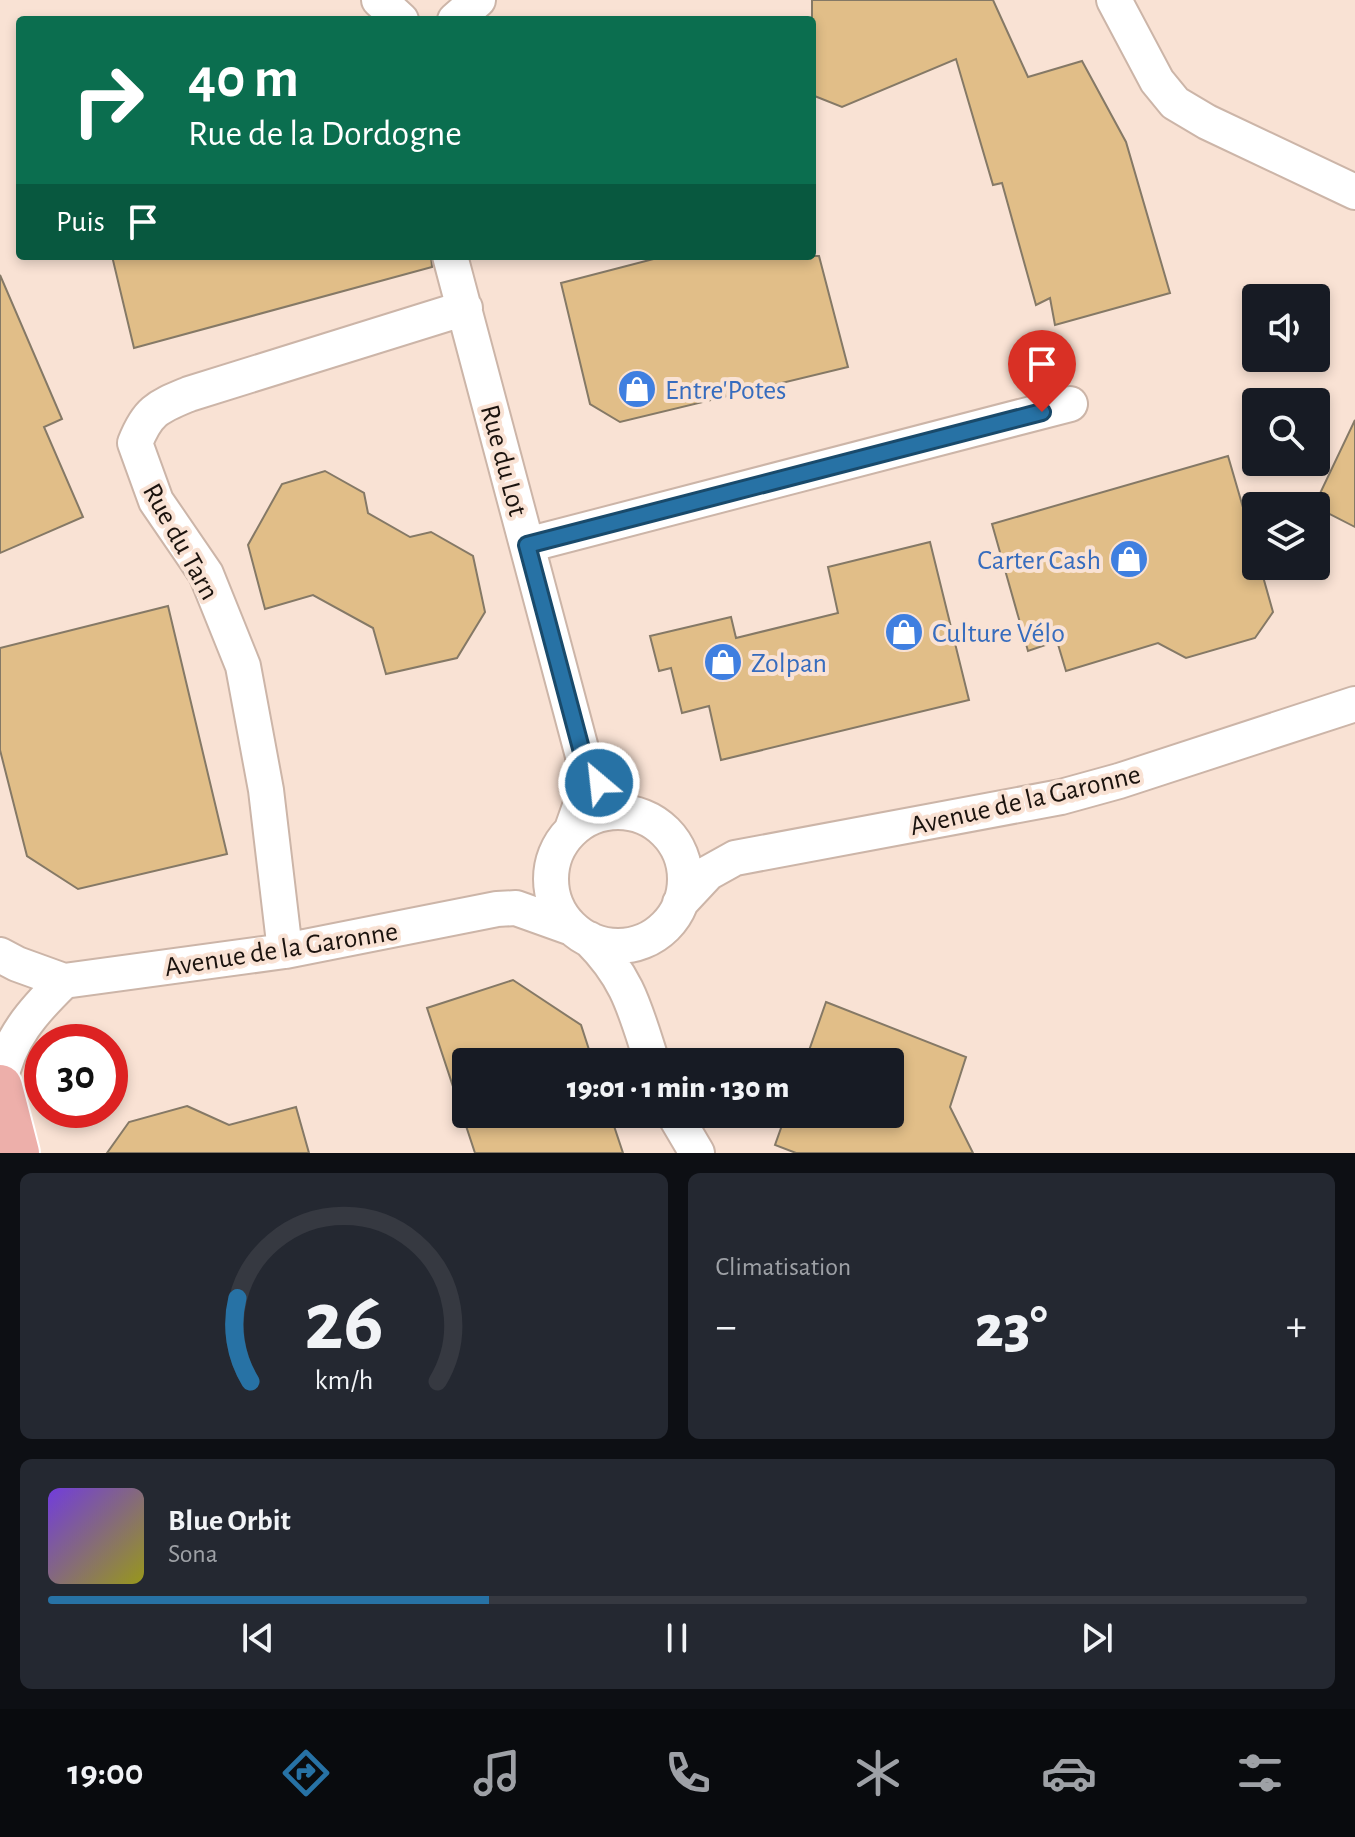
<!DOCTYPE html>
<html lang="fr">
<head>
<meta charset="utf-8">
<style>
	:root { --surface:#171b24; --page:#242831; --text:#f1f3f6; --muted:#9ea1a6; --line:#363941; --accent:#2772a5 }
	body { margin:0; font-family:"Alegreya Sans",sans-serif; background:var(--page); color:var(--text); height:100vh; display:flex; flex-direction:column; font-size:30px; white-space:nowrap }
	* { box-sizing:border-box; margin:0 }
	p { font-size:26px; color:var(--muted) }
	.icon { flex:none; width:44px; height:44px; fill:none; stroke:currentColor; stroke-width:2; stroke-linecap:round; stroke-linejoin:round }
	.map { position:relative; height:1153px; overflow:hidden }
	.details { display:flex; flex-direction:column; gap:20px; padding:20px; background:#0d0f14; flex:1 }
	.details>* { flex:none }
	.top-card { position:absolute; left:16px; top:16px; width:800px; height:244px; border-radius:8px; box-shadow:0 4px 12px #0003; background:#0b6e4f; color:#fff; overflow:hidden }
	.controls { position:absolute; left:1242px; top:284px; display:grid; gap:16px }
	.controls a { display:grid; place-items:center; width:88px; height:88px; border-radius:8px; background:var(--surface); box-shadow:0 4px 12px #0003; font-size:40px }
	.speed { position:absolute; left:24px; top:1024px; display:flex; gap:16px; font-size:40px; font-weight:700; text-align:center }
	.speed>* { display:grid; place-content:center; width:104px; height:104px; border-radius:50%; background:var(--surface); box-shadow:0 4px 12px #0003; line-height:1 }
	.speed .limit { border:12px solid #d22; background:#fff; color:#111 }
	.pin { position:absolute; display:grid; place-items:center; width:68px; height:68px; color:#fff; margin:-82px -34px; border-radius:50% 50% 50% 0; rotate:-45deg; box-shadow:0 0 8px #0007 }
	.pin .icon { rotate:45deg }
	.me { position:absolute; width:88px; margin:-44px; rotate:332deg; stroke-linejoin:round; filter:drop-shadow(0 0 6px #0008) }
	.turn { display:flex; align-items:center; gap:28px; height:168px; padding:0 40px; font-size:36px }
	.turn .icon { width:104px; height:104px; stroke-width:2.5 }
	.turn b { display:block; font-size:56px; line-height:68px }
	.then { display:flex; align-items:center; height:76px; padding:0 40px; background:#0003; gap:16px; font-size:30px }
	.big { font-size:60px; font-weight:800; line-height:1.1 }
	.details .card { flex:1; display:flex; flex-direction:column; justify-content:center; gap:12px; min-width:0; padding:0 28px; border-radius:12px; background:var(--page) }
	.details .dial { align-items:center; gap:0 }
	.dial svg { height:208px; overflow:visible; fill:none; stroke:var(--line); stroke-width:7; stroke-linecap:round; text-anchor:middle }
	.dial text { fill:var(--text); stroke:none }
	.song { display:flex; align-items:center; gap:24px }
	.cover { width:96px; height:96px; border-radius:12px; background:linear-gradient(135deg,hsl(260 70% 55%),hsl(60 70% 35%)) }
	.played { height:8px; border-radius:4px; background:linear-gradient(90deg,var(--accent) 35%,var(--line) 35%) }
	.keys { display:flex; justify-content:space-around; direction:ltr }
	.heat { display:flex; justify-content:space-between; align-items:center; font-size:44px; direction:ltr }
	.details .tiles { flex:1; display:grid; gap:20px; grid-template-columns:1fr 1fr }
	.card:last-child { grid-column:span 2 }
	.trip { position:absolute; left:452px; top:1048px; width:452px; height:80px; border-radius:8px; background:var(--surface); box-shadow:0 4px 12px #0003; font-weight:800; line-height:80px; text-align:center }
	.tabs { display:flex; height:128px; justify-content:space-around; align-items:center; background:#090b0e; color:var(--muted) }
	.tabs .icon { width:56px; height:56px }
	.tabs .current { color:var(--accent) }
	.tabs b { font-size:36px; color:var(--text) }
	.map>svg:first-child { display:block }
</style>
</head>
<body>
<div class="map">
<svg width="1355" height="1153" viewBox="0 0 1355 1153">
	<rect width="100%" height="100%" fill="#f9e2d4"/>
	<!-- building -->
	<path fill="#e1be88" stroke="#857966" stroke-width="2" d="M812 0H993L1028 77 1082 61 1126 142 1170 293 1055 325 1050 298 1036 305 1002 183 993 185 956 59 842 107 812 95Z
		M112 256H431L432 267 134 348Z
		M665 256H819L848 367 620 422 590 404 561 283Z
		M0 275 62 419 44 427 83 517 0 553Z
		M1355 420V527L1314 506Z
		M1228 456 1256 552V566H1260L1273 612 1255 638 1186 658 1158 643 1066 671 1057 641 1028 651 992 524Z
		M325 471 364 493 368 513 410 537 431 532 473 556 485 612 457 658 386 674 373 628 313 595 265 609 248 545 282 484Z
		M930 542 969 700 721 760 709 706 682 713 671 668 659 671 650 636 731 617 736 638 838 613 828 567Z
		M168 606 227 854 78 889 27 856 0 750V648Z
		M513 980 581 1025 593 1062H466V1114H610L623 1153H475L427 1008Z
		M826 1002 966 1057 950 1107 973 1153H796L775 1145 786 1114H890V1062H805Z
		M187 1106 229 1125 296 1107 309 1153H107L129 1122Z"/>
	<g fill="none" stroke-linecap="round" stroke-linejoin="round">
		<defs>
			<path id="street" d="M379 0 401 20
				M1114 0 1157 81 1175 103 1207 122 1355 192
				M455 20 478 0
				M450 256 583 756V798L572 829
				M527 545 1070 404
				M551 879a67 67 0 1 1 134 0a67 67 0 1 1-134 0Z
				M680 903 708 873 735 858 1061 797 1119 781 1355 704
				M589 939C629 979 635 1010 652 1062
				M285 951 266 790 243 666 206 574 156 501 135 443C148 410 158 407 189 394L465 308
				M0 955 17 964 64 981 285 951 497 909 516 908 572 928
				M0 1083C8 1039 33 1011 64 981
				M674 1114 697 1153"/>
			<path id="primary" d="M0 1087 17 1153"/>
		</defs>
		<!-- street casing -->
		<use href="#street" stroke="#ccb5a8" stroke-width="38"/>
		<!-- primary casing -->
		<use href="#primary" stroke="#fff" stroke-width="48"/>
		<!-- street -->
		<use href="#street" stroke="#fff" stroke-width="34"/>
		<!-- primary -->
		<use href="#primary" stroke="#edafaa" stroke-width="44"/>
	</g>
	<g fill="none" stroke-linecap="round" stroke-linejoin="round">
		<defs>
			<path id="route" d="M599 783 583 756 527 545 1042 412"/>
		</defs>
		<!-- route casing -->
		<use href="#route" stroke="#194a6b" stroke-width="20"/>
		<!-- route -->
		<use href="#route" stroke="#2772a5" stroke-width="14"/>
	</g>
	<!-- icons -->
	<defs>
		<symbol id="shop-disc" viewBox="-11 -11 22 22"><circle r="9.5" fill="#3f7fe0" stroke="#f9e2d4"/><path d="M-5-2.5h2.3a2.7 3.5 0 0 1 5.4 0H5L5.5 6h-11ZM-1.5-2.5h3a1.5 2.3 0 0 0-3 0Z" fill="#fff"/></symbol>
	</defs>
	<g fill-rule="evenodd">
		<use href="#shop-disc" x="615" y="367" width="44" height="44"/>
		<use href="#shop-disc" x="1107" y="537" width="44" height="44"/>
		<use href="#shop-disc" x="882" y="610" width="44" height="44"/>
		<use href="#shop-disc" x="701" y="640" width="44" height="44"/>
	</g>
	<g text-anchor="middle" stroke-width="8" stroke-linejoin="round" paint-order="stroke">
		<!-- shop labels -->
		<g font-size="28" fill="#366cbe" stroke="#f9e2d4" text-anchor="start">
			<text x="665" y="399">Entre'Potes</text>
			<text x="1101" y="569" text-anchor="end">Carter Cash</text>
			<text x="932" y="642">Culture Vélo</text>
			<text x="751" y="672">Zolpan</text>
		</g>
		<!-- street labels -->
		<g font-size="28" fill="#1b130e" stroke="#f9e2d4">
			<text transform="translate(505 460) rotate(75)" y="10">Rue du Lot</text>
			<text transform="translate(182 541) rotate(61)" y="10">Rue du Tarn</text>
			<text transform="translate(1025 799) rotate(-13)" y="10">Avenue de la Garonne</text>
			<text transform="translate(281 948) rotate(-9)" y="10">Avenue de la Garonne</text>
		</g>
	</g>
</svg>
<div class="controls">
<a><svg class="icon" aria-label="sound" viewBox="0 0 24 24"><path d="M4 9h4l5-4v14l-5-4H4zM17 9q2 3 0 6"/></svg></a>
<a><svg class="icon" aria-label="search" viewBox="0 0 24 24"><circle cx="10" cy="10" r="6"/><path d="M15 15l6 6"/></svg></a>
<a><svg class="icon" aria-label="layers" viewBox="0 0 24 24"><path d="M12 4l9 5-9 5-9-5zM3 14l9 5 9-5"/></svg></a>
</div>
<div class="speed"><div class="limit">30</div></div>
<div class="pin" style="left:1042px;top:412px;background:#d93025"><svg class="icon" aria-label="arrive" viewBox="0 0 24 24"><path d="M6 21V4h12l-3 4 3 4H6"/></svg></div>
<svg class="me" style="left:599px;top:783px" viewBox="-20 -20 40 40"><circle r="17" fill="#2772a5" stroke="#fff" stroke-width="3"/><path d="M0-11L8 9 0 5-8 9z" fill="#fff"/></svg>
<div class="trip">19:01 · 1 min · 130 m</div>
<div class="top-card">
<div class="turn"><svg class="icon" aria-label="right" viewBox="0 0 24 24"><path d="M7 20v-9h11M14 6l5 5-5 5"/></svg><div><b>40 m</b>Rue de la Dordogne</div></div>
<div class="then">Puis<svg class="icon" aria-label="arrive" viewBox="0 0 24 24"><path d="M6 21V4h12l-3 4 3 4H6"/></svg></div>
</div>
</div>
<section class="details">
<div class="tiles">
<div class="card dial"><svg viewBox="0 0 100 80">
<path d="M14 69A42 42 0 1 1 86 69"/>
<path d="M14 69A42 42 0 0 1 9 37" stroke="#2772a5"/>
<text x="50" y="56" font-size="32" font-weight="700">26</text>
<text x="50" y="72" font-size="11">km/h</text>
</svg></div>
<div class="card"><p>Climatisation</p>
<div class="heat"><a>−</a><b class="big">23°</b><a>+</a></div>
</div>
<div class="card">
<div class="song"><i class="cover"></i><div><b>Blue Orbit</b><p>Sona</p></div></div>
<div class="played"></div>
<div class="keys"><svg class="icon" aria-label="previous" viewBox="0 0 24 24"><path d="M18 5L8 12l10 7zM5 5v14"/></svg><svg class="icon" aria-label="pause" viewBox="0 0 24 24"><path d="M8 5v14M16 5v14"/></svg><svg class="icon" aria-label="next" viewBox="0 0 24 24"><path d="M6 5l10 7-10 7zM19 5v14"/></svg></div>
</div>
</div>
</section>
<nav class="tabs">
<b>19:00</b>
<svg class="icon current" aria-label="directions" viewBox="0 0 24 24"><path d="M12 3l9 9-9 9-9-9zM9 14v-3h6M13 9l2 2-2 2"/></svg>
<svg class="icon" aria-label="music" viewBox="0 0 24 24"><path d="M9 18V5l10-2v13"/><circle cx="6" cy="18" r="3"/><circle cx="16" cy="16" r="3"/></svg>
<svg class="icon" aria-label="phone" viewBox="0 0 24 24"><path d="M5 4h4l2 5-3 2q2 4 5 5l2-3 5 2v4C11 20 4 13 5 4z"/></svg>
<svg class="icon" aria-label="climate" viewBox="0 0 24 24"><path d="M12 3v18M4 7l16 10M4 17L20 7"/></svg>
<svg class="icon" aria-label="car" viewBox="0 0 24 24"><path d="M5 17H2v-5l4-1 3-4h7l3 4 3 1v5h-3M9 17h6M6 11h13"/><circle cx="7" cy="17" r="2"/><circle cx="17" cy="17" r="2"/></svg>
<svg class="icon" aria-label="filters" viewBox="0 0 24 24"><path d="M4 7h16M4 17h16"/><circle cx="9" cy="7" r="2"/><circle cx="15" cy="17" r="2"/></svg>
</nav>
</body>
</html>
